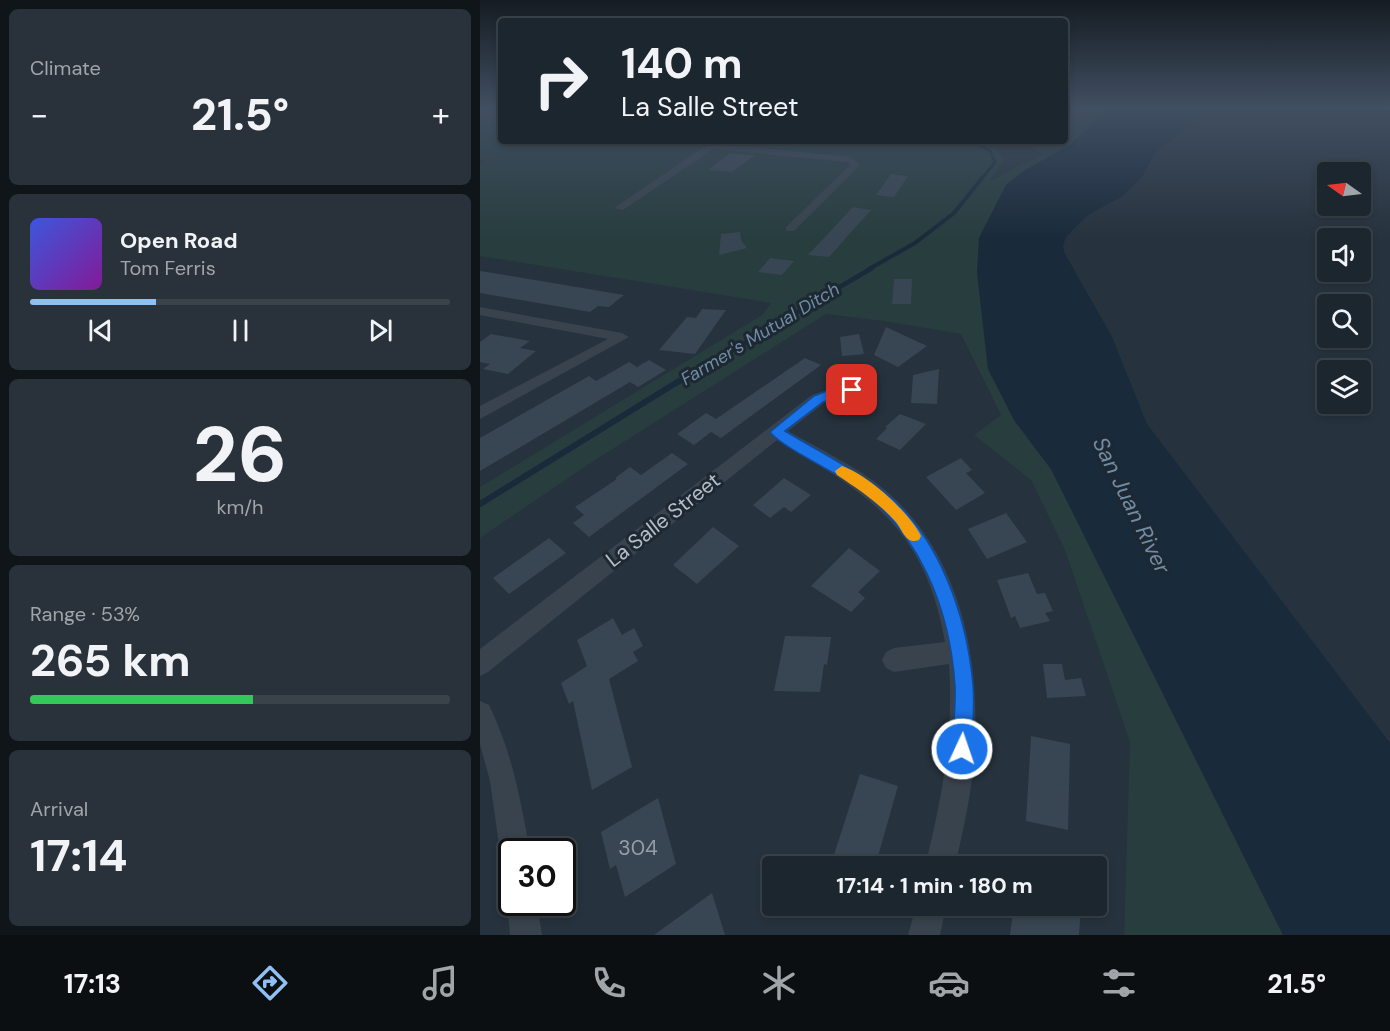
<!DOCTYPE html>
<html lang="en">
<head>
<meta charset="utf-8">
<style>
	:root { --surface:#1c262e; --page:#29323a; --text:#f1f3f6; --muted:#a0a5aa; --line:#3a434a; --accent:#90bff3 }
	body { margin:0; font-family:"DM Sans",sans-serif; background:var(--page); color:var(--text); height:100vh; display:flex; flex-direction:column; font-size:22px; white-space:nowrap }
	* { box-sizing:border-box; margin:0 }
	p { font-size:20px; color:var(--muted) }
	.icon { flex:none; width:33px; height:33px; fill:none; stroke:currentColor; stroke-width:2; stroke-linecap:round; stroke-linejoin:round }
	.map { position:relative; flex:1; overflow:hidden }
	.sheet { display:flex; flex-direction:column; gap:9px; padding:9px; background:#0f1519; width:480px }
	.sheet>* { flex:none }
	.banner { position:absolute; left:18px; top:18px; width:570px; height:126px; border-radius:6px; box-shadow:0 3px 9px #0003,0 0 0 2px var(--line); background:#1c262e; color:var(--text); overflow:hidden }
	.needle { width:39px; rotate:284deg }
	.tools { position:absolute; left:837px; top:162px; display:grid; gap:12px }
	.tools a { display:grid; place-items:center; width:54px; height:54px; border-radius:6px; background:var(--surface); box-shadow:0 3px 9px #0003,0 0 0 2px var(--line); font-size:30px }
	.speed { position:absolute; left:18px; top:838px; display:flex; gap:12px; font-size:30px; font-weight:700; text-align:center }
	.speed>* { display:grid; place-content:center; width:78px; height:78px; border-radius:50%; background:var(--surface); box-shadow:0 3px 9px #0003,0 0 0 2px var(--line); line-height:1 }
	.speed .limit { border:3px solid #111; border-radius:9px; background:#fff; color:#111 }
	.pin { position:absolute; display:grid; place-items:center; width:51px; height:51px; color:#fff; margin:-26px; border-radius:12px; box-shadow:0 3px 9px #0006 }
	.me { position:absolute; width:66px; margin:-33px; rotate:3deg; stroke-linejoin:round; filter:drop-shadow(0 0 4px #0008) }
	.turn { display:flex; align-items:center; gap:21px; height:126px; padding:0 24px; font-size:27px }
	.turn .icon { width:78px; height:78px; stroke-width:2.5 }
	.turn b { display:block; font-size:42px; line-height:51px }
	.big { font-size:45px; font-weight:700; line-height:1.1 }
	.sheet .card { flex:1; display:flex; flex-direction:column; justify-content:center; gap:9px; min-width:0; padding:0 21px; border-radius:9px; background:var(--page) }
	.sheet .dial { align-items:center; gap:0 }
	.dial b { font-size:78px; line-height:1 }
	.song { display:flex; align-items:center; gap:18px }
	.cover { width:72px; height:72px; border-radius:9px; background:linear-gradient(135deg,hsl(230 70% 55%),hsl(290 70% 35%)) }
	.played { height:6px; border-radius:3px; background:linear-gradient(90deg,var(--accent) 30%,var(--line) 30%) }
	.keys { display:flex; justify-content:space-around; direction:ltr }
	.heat { display:flex; justify-content:space-between; align-items:center; font-size:33px; direction:ltr }
	.charge { height:9px; border-radius:4px; background:linear-gradient(90deg,#34c759 53%,var(--line) 0) }
	.trip { position:absolute; left:282px; top:856px; width:345px; height:60px; border-radius:6px; background:var(--surface); box-shadow:0 3px 9px #0003,0 0 0 2px var(--line); font-weight:700; line-height:60px; text-align:center }
	.tabs { display:flex; height:96px; justify-content:space-around; align-items:center; background:#0b0f12; color:var(--muted) }
	.tabs .icon { width:42px; height:42px }
	.tabs .active { color:var(--accent) }
	.tabs b { font-size:27px; color:var(--text) }
	main { display:flex; flex:1; min-height:0 }
	.map>svg:first-child { display:block }
</style>
</head>
<body>
<main>
<section class="sheet">
<div class="card"><p>Climate</p>
<div class="heat"><a>−</a><b class="big">21.5°</b><a>+</a></div>
</div>
<div class="card">
<div class="song"><i class="cover"></i><div><b>Open Road</b><p>Tom Ferris</p></div></div>
<div class="played"></div>
<div class="keys"><svg class="icon" aria-label="previous" viewBox="0 0 24 24"><path d="M18 5L8 12l10 7zM5 5v14"/></svg><svg class="icon" aria-label="pause" viewBox="0 0 24 24"><path d="M8 5v14M16 5v14"/></svg><svg class="icon" aria-label="next" viewBox="0 0 24 24"><path d="M6 5l10 7-10 7zM19 5v14"/></svg></div>
</div>
<div class="card dial"><b>26</b><p>km/h</p></div>
<div class="card"><p>Range · 53%</p><b class="big">265 km</b><div class="charge"></div></div>
<div class="card"><p>Arrival</p><b class="big">17:14</b></div>
</section>
<div class="map">
<svg width="910" height="935" viewBox="0 0 910 935">
	<rect width="100%" height="100%" fill="#26323d"/>
	<!-- green -->
	<path fill="#273d3e" d="M585 108H627L590 145 545 170 526 185 499 238 508 368 534 420 571 469 803 935H644L650 742 585 550 551 480 494 435 521 415 481 334 403 321 346 314 109 464 0 538V487L282 315 291 303 0 256V165L7 161 0 160V110L21 112V141H499L519 152 523 158 522 164 510 179 514 180 539 165 561 157 562 154 545 142 536 141H585Z"/>
	<!-- water -->
	<path fill="#192a3b" d="M627 108H727L724 115 675 153 662 177 643 196 608 215 586 237 583 245 584 252 632 337 667 424 910 743V935H803L571 469 534 420 508 369 497 273 499 238 526 185 545 170 590 145Z"/>
	<g fill="none" stroke-linecap="round" stroke-linejoin="round">
		<!-- stream-far3 -->
		<path stroke="#192a3b" stroke-width="3" d="M493 141 510 151 515 162 501 180"/>
		<!-- stream-far2 -->
		<path stroke="#192a3b" stroke-width="4" d="M389 269 435 243 474 213 502 178"/>
		<!-- stream-far1 -->
		<path stroke="#192a3b" stroke-width="4.5" d="M197 383 392 268"/>
		<!-- stream -->
		<path stroke="#192a3b" stroke-width="6" d="M0 504 199 381"/>
	</g>
	<!-- building -->
	<path fill="#384653" d="M250 153 275 155 252 172 228 170Z
		M411 174 428 176 414 197 396 195Z
		M373 207 391 210 349 257 328 255Z
		M260 232 261 240 267 248 239 255 241 234Z
		M290 258 314 261 302 275 278 272Z
		M0 271 37 277 144 295 129 307 118 306 110 312 0 293Z
		M414 279H432L431 304H412Z
		M222 309 246 310 215 354 179 350 207 317 216 318Z
		M406 327 447 346 418 367 394 355Z
		M11 334 50 341 40 348 56 351 28 374 3 369 10 364 0 362V342Z
		M379 334 384 354 362 356 360 337Z
		M325 358 341 365 241 438 231 432 214 445 197 434 226 413 236 419Z
		M169 360 186 370 158 387 150 382 0 471V438L109 376 116 381 149 362 157 367Z
		M459 369 457 404 431 403 433 375Z
		M420 414 446 424 420 450 396 439 407 428 405 427Z
		M192 453 208 464 109 537 93 523 104 515 95 507 137 479 135 478 150 467 161 475Z
		M481 458 492 470 486 473 505 493 476 510 446 477Z
		M304 478 331 495 311 512 304 507 290 518 273 505Z
		M526 513 547 542 507 559 488 529Z
		M233 527 259 546 217 584 193 565Z
		M69 538 86 553 29 594 13 578Z
		M369 548 400 571 378 592 385 598 371 612 331 586Z
		M548 573 557 594 565 593 573 611 565 613 570 621 540 628 535 616 531 618 517 580Z
		M133 618 142 635 154 628 163 646 153 652 158 661 129 679 152 767 112 790 93 701 89 704 81 683 107 666 97 640Z
		M305 636 351 637 347 665 344 664 340 692 294 691Z
		M563 664H582L585 680 601 678 606 696 567 698Z
		M551 736 590 744 588 830 546 821Z
		M380 774 418 786 395 867H350Z
		M178 798 196 864 145 897 136 865 130 869 121 832Z
		M232 893 245 935H174Z
		M534 906H601L599 935H530Z"/>
	<g fill="none" stroke-linecap="round" stroke-linejoin="round">
		<!-- street -->
		<path fill="#39434d" fill-rule="evenodd" d="M233 141H243L240 144 371 157 380 165 314 231H306V227L370 165 368 162 233 149 143 210 134 208Z
			M0 307 142 333 149 337 0 419V406L128 339 0 315Z
			M373 385 379 386 381 390 379 394 344 403 308 431C341 450 376 466 405 490 485 558 503 671 493 769 490 802 482 834 475 867H445C462 797 474 736 469 664L414 672 406 668 402 660 406 652 414 648 465 642C445 528 390 495 297 440L8 672 0 676V649L332 395 353 388Z
			M0 701 9 705C32 752 41 801 50 852H32V865L25 862 20 852 10 781 0 744Z
			M31 892 32 903H57L62 935H30L27 903Z
			M436 906H466L460 935H428Z"/>
	</g>
	<!-- sky -->
	<linearGradient id="sky" x2="0" y2="1"><stop stop-color="#151c22"/><stop offset="0.45" stop-color="#414f62"/><stop offset="1" stop-color="#414f62" stop-opacity="0"/></linearGradient>
	<rect width="910" height="239" fill="url(#sky)"/>
	<!-- route -->
	<path fill="#1a73e8" stroke="#114b97" stroke-width="1.5" d="M372 386 377 387V393L343 402 305 431C338 451 373 468 403 491 459 535 487 616 493 685 495 706 492 728 492 749L489 756 482 759 475 756 472 749C473 728 476 706 475 686 470 608 439 531 374 485 356 473 300 446 290 432L334 396 352 389Z"/>
	<!-- slow -->
	<path fill="#f59e0b" d="M362 466C387 474 429 512 441 536L439 540C426 545 423 531 416 522 399 503 378 489 357 475L355 471Z"/>
	<g text-anchor="middle" stroke-width="6" stroke-linejoin="round" paint-order="stroke">
		<!-- far-water labels -->
		<g font-size="18" font-style="italic" fill="#708ca5" stroke="#1e2832">
			<text transform="translate(280 334) rotate(-31)" y="6">Farmer's Mutual Ditch</text>
		</g>
		<!-- street labels -->
		<g font-size="21" fill="#b5bec8" stroke="#1e2832">
			<text transform="translate(183 520) rotate(-38)" y="7">La Salle Street</text>
		</g>
		<!-- near-number labels -->
		<g font-size="21" fill="#949ea9">
			<text x="158" y="855">304</text>
		</g>
		<!-- water labels -->
		<g font-size="22" font-style="italic" fill="#708ca5" stroke="#1e2832">
			<text transform="translate(652 505) rotate(64)" y="8">San Juan River</text>
		</g>
	</g>
</svg>
<div class="tools">
<a><svg class="needle" viewBox="-14 -14 28 28"><path d="M0-13l5 13h-10z" fill="#e53935"/><path d="M0 13l5-13h-10z" fill="#a0a5aa"/></svg></a>
<a><svg class="icon" aria-label="sound" viewBox="0 0 24 24"><path d="M4 9h4l5-4v14l-5-4H4zM17 9q2 3 0 6"/></svg></a>
<a><svg class="icon" aria-label="search" viewBox="0 0 24 24"><circle cx="10" cy="10" r="6"/><path d="M15 15l6 6"/></svg></a>
<a><svg class="icon" aria-label="layers" viewBox="0 0 24 24"><path d="M12 4l9 5-9 5-9-5zM3 14l9 5 9-5"/></svg></a>
</div>
<div class="speed"><div class="limit">30</div></div>
<div class="pin" style="left:372px;top:390px;background:#d93025"><svg class="icon" aria-label="arrive" viewBox="0 0 24 24"><path d="M6 21V4h12l-3 4 3 4H6"/></svg></div>
<svg class="me" style="left:482px;top:749px" viewBox="-20 -20 40 40"><circle r="17" fill="#1a73e8" stroke="#fff" stroke-width="3"/><path d="M0-11L8 9 0 5-8 9z" fill="#fff"/></svg>
<div class="trip">17:14 · 1 min · 180 m</div>
<div class="banner">
<div class="turn"><svg class="icon" aria-label="right" viewBox="0 0 24 24"><path d="M7 20v-9h11M14 6l5 5-5 5"/></svg><div><b>140 m</b>La Salle Street</div></div>
</div>
</div>
</main>
<nav class="tabs">
<b>17:13</b>
<svg class="icon active" aria-label="directions" viewBox="0 0 24 24"><path d="M12 3l9 9-9 9-9-9zM9 14v-3h6M13 9l2 2-2 2"/></svg>
<svg class="icon" aria-label="music" viewBox="0 0 24 24"><path d="M9 18V5l10-2v13"/><circle cx="6" cy="18" r="3"/><circle cx="16" cy="16" r="3"/></svg>
<svg class="icon" aria-label="phone" viewBox="0 0 24 24"><path d="M5 4h4l2 5-3 2q2 4 5 5l2-3 5 2v4C11 20 4 13 5 4z"/></svg>
<svg class="icon" aria-label="climate" viewBox="0 0 24 24"><path d="M12 3v18M4 7l16 10M4 17L20 7"/></svg>
<svg class="icon" aria-label="car" viewBox="0 0 24 24"><path d="M5 17H2v-5l4-1 3-4h7l3 4 3 1v5h-3M9 17h6M6 11h13"/><circle cx="7" cy="17" r="2"/><circle cx="17" cy="17" r="2"/></svg>
<svg class="icon" aria-label="filters" viewBox="0 0 24 24"><path d="M4 7h16M4 17h16"/><circle cx="9" cy="7" r="2"/><circle cx="15" cy="17" r="2"/></svg>
<b>21.5°</b>
</nav>
</body>
</html>
